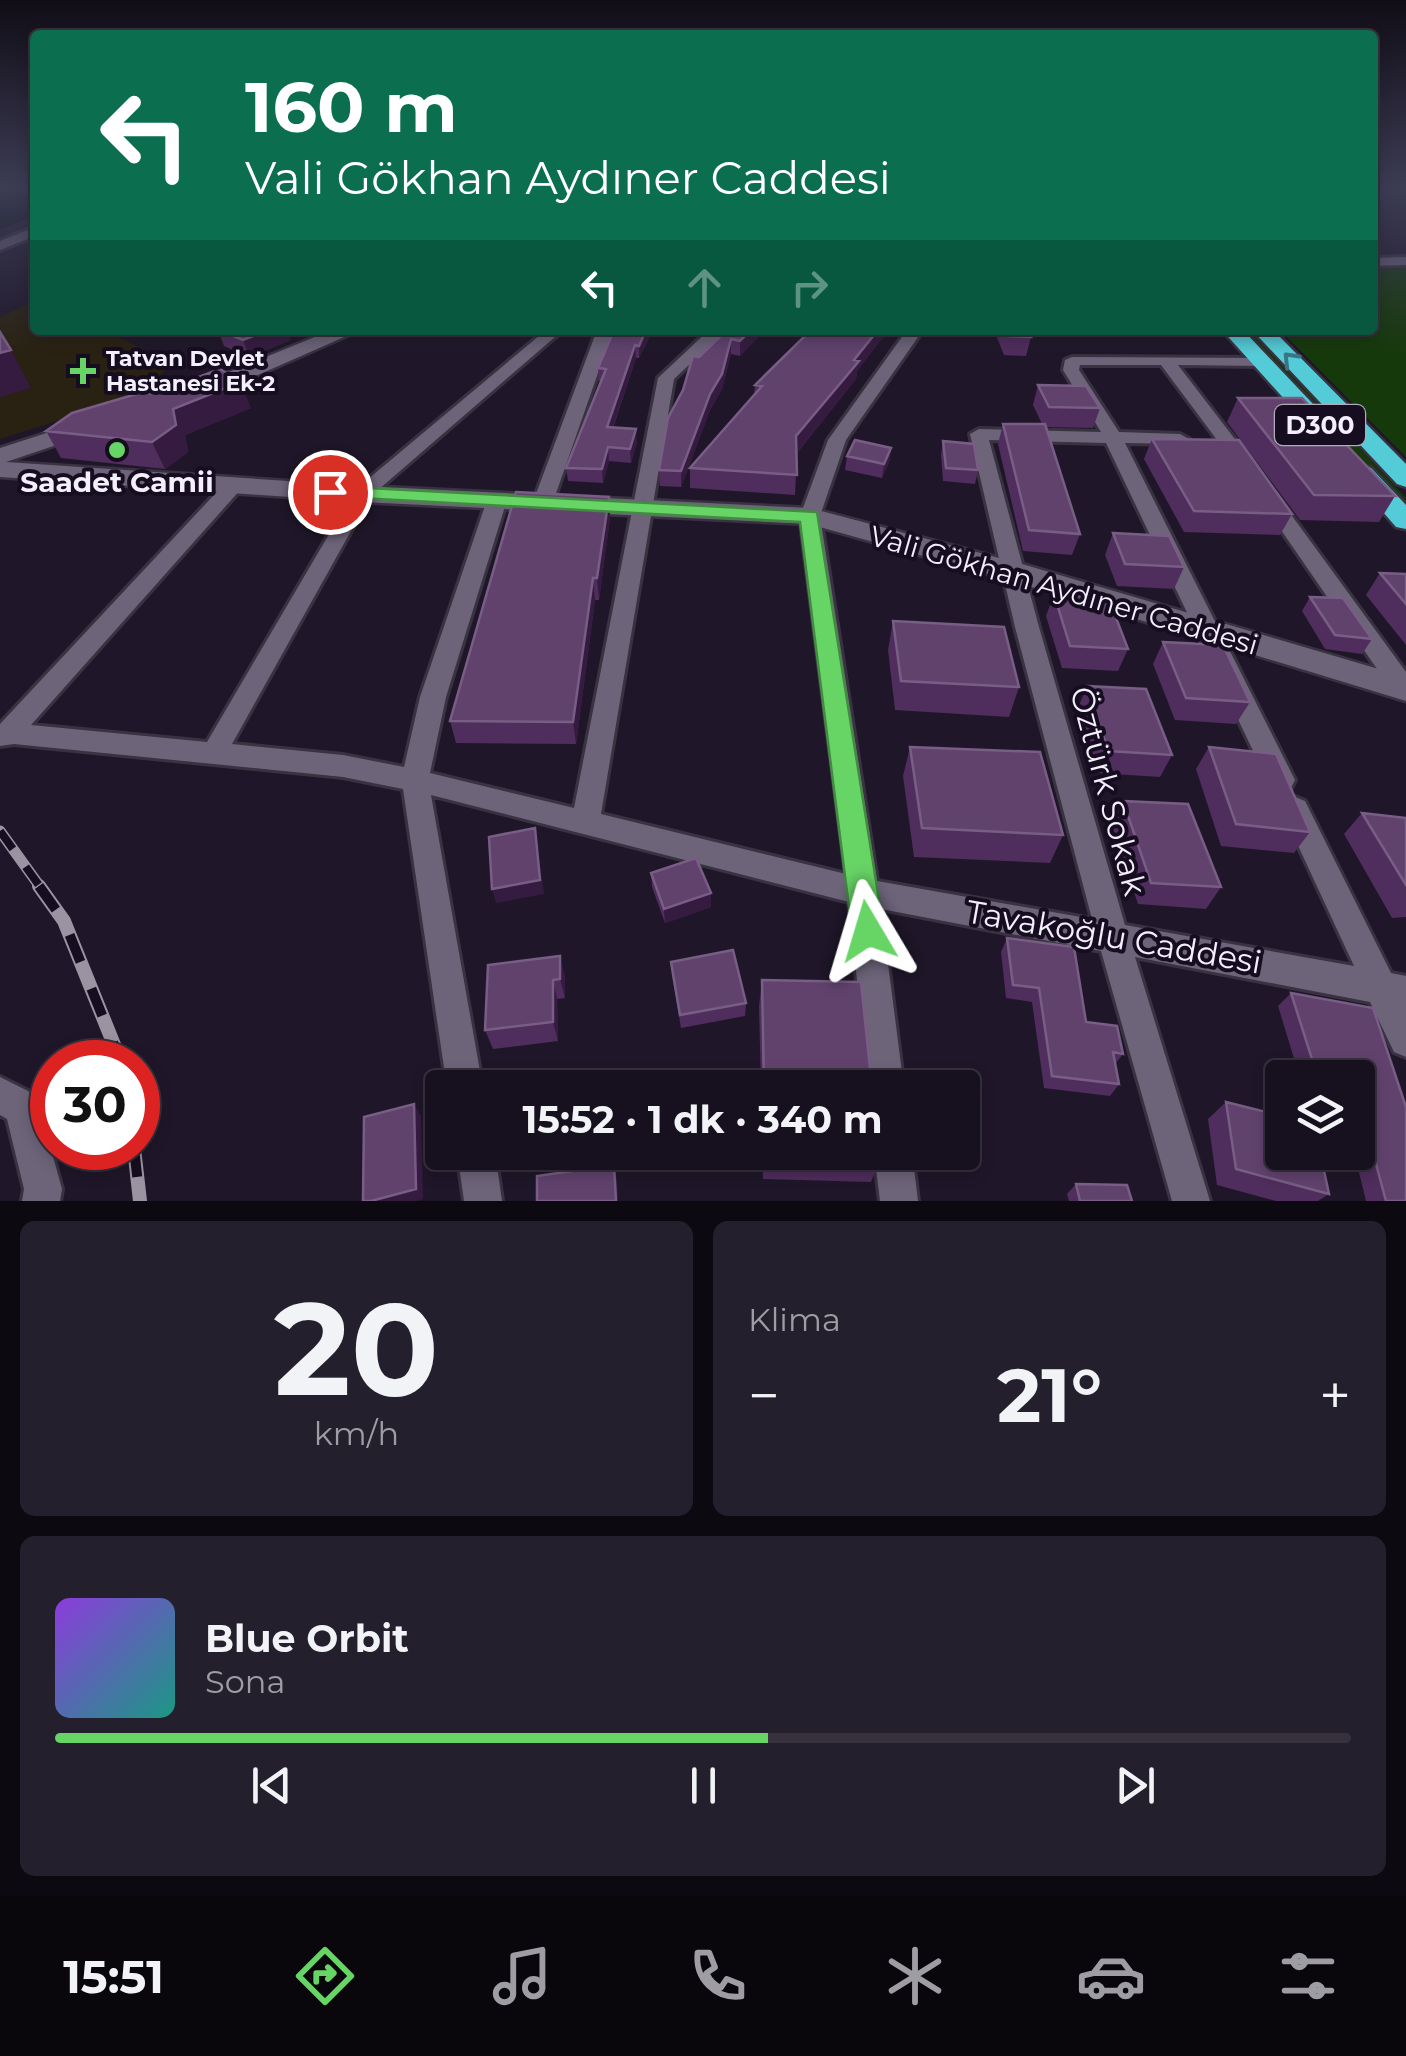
<!DOCTYPE html>
<html lang="tr">
<head>
<meta charset="utf-8">
<style>
	:root { --surface:#17111f; --page:#241f2c; --text:#f1f3f6; --muted:#9e9da4; --line:#36313d; --accent:#67d466 }
	body { margin:0; font-family:Montserrat,sans-serif; background:var(--page); color:var(--text); height:100vh; display:flex; flex-direction:column; font-size:38px; white-space:nowrap }
	* { box-sizing:border-box; margin:0 }
	p { font-size:32px; color:var(--muted) }
	.icon { flex:none; width:55px; height:55px; fill:none; stroke:currentColor; stroke-width:2; stroke-linecap:round; stroke-linejoin:round }
	.map { position:relative; height:1201px; overflow:hidden }
	.side { display:flex; flex-direction:column; gap:20px; padding:20px; background:#0d0911; flex:1 }
	.side>* { flex:none }
	.banner { position:absolute; left:30px; top:30px; width:1348px; height:305px; border-radius:10px; box-shadow:0 5px 15px #0003,0 0 0 2px var(--line); background:#0b6e4f; color:#fff; overflow:hidden }
	.fabs { position:absolute; left:1265px; top:1060px; display:grid; gap:20px }
	.fabs a { display:grid; place-items:center; width:110px; height:110px; border-radius:10px; background:var(--surface); box-shadow:0 5px 15px #0003,0 0 0 2px var(--line); font-size:50px }
	.speed { position:absolute; left:30px; top:1040px; display:flex; gap:20px; font-size:50px; font-weight:700; text-align:center }
	.speed>* { display:grid; place-content:center; width:130px; height:130px; border-radius:50%; background:var(--surface); box-shadow:0 5px 15px #0003,0 0 0 2px var(--line); line-height:1 }
	.speed .limit { border:15px solid #d22; background:#fff; color:#111 }
	.pin { position:absolute; display:grid; place-items:center; width:85px; height:85px; color:#fff; margin:-42px; border:5px solid #fff; border-radius:50%; box-shadow:0 2px 10px #0007 }
	.me { position:absolute; width:110px; margin:-55px; rotate:353deg; stroke-linejoin:round; filter:drop-shadow(0 0 8px #0008) }
	.turn { display:flex; align-items:center; gap:35px; height:210px; padding:0 50px; font-size:45px }
	.turn .icon { width:130px; height:130px; stroke-width:2.5 }
	.turn b { display:block; font-size:70px; line-height:85px }
	.lanes { display:flex; align-items:center; height:95px; padding:0 50px; background:#0003; justify-content:center; gap:50px; direction:ltr }
	.lanes .off { opacity:.35 }
	.big { font-size:75px; font-weight:700; line-height:1.1 }
	.side .widget { flex:1; display:flex; flex-direction:column; justify-content:center; gap:15px; min-width:0; padding:0 35px; border-radius:15px; background:var(--page) }
	.side .dial { align-items:center; gap:0 }
	.dial b { font-size:130px; line-height:1 }
	.song { display:flex; align-items:center; gap:30px }
	.cover { width:120px; height:120px; border-radius:15px; background:linear-gradient(135deg,hsl(270 70% 55%),hsl(170 70% 35%)) }
	.played { height:10px; border-radius:5px; background:linear-gradient(90deg,var(--accent) 55%,var(--line) 55%) }
	.keys { display:flex; justify-content:space-around; direction:ltr }
	.heat { display:flex; justify-content:space-between; align-items:center; font-size:55px; direction:ltr }
	.side .tiles { flex:1; display:grid; gap:20px; grid-template-columns:1fr 1fr }
	.widget:last-child { grid-column:span 2 }
	.trip { position:absolute; left:425px; top:1070px; width:555px; height:100px; border-radius:10px; background:var(--surface); box-shadow:0 5px 15px #0003,0 0 0 2px var(--line); font-weight:700; line-height:100px; text-align:center }
	.tab-bar { display:flex; height:160px; justify-content:space-around; align-items:center; background:#09070c; color:var(--muted) }
	.tab-bar .icon { width:70px; height:70px }
	.tab-bar .current { color:var(--accent) }
	.tab-bar b { font-size:45px; color:var(--text) }
	.map>svg:first-child { display:block }
</style>
</head>
<body>
<div class="map">
<svg width="1406" height="1201" viewBox="0 0 1406 1201">
	<rect width="100%" height="100%" fill="#1f1729"/>
	<!-- medical -->
	<path fill="#292111" d="M35 301V330H104L165 360 169 367 140 395 0 439V317Z"/>
	<!-- green -->
	<path fill="#16390b" d="M1406 268V457L1280 330H1372L1373 269Z
		M1242 330H1249L1406 498V508Z"/>
	<!-- water -->
	<path fill="#000709" d="M0 187H35V215L0 230Z"/>
	<g fill="none" stroke-linecap="round" stroke-linejoin="round">
		<defs>
			<path id="street" d="M35 227V236L0 250V241Z
				M1406 257V265L1372 266V258Z
				M546 330H563L370 497 232 744 343 755 404 767 420 697 487 500 497 494 507 500 446 697 430 773 574 808 658 378 709 330H726L674 379 601 814 846 874 800 516 828 440 907 330H923L846 440 820 516 877 881 1092 919 1015 627 970 434 979 429 1101 432 1063 370 1065 360 1072 357 1268 358V364L1262 366 1178 365 1254 464 1245 470 1238 468 1161 365H1080L1079 370 1119 432 1180 434 1189 439 1180 444 1125 443 1295 780 1291 788 1281 791 1271 788 1267 780 1106 443 989 440 1039 627 1125 925 1354 966 1281 809 1285 801 1295 797 1305 801 1391 973 1406 976V1057L1394 1052 1370 1002 1135 957 1210 1201H1172L1101 951 881 909 904 1088H868L849 902 431 795 483 1088H447L403 789 343 777 14 744 0 746V724L227 481H241L244 485 241 489 31 725 207 742 355 490Z
				M597 330H613L553 502 543 508 536 506 533 502Z
				M1269 492 1276 494 1406 672V700L1397 698 1259 498Z
				M0 1077 36 1095 62 1189 60 1201H22L24 1189 7 1119 0 1115Z
				M457 1152H495L502 1201H464Z
				M874 1152H912L918 1201H880Z"/>
			<path id="secondary" d="M332 330H360L206 398 198 400 187 393 190 388Z
				M87 420 99 427 95 432 6 462 362 486 810 508 1022 564 1406 677V701L1002 578 809 524 362 502 0 477V448Z"/>
			<path id="highway" d="M1222 330H1243L1330 422 1334 427 1330 432H1314Z
				M1252 330H1273L1406 464V487L1397 484Z
				M1362 465 1371 468 1406 505V529L1396 527 1349 473Z"/>
		</defs>
		<!-- street casing -->
		<use href="#street" stroke="#383241" stroke-width="6"/>
		<!-- secondary casing -->
		<use href="#secondary" stroke="#383241" stroke-width="5"/>
		<!-- highway casing -->
		<use href="#highway" stroke="#383241" stroke-width="5"/>
		<!-- street -->
		<use href="#street" fill="#6d647a" fill-rule="evenodd"/>
		<!-- secondary -->
		<use href="#secondary" fill="#6d647a" fill-rule="evenodd"/>
		<!-- highway -->
		<use href="#highway" fill="#54ccd7" fill-rule="evenodd"/>
		<defs>
			<path id="rail-far1" d="M0 831 41 888"/>
			<path id="rail" d="M39 886 64 921 121 1062
				M134 1148 140 1201"/>
		</defs>
		<!-- rail-far1 casing -->
		<use href="#rail-far1" stroke="#9993a2" stroke-width="11"/>
		<!-- rail casing -->
		<use href="#rail" stroke="#9993a2" stroke-width="14"/>
		<!-- rail-far1 -->
		<use href="#rail-far1" stroke="#160e20" stroke-width="8" stroke-dasharray="22" stroke-linecap="butt"/>
		<!-- rail -->
		<use href="#rail" stroke="#160e20" stroke-width="10" stroke-dasharray="29" stroke-linecap="butt"/>
	</g>
	<!-- wall -->
	<path fill="#4f2d5c" d="M218 330 291 340 249 357 224 346Z
		M727 330H765L740 356 731 354 722 389 710 410 681 487 660 486 659 470 699 357Z
		M843 330H894L880 341 857 371 856 379 797 453 795 495 690 488V468L754 395 755 385Z
		M994 330H1028L1031 337 1026 356 1004 355Z
		M652 332 639 358H636L613 428 637 442 631 463 609 461 603 483 568 481 566 468 601 381H599L598 368Z
		M1038 385 1100 408 1093 428 1045 427 1080 534 1072 555 1023 551 998 444 1003 424H1042L1033 405Z
		M154 394 251 408 185 435 188 452 165 469 61 458 46 431Z
		M1238 398 1395 496 1379 522 1300 520 1227 422Z
		M1152 439 1292 514 1280 535 1184 532 1144 459Z
		M943 441 978 470 975 484 943 481 941 455Z
		M891 448 889 462 882 478 845 470 847 456Z
		M609 497 610 518 599 600H595L576 744 456 743 450 721Z
		M1113 533 1184 567 1174 589 1117 586 1105 555Z
		M1380 573 1406 574V645L1366 595Z
		M1054 594 1128 649 1118 671 1062 668 1046 616Z
		M1310 597 1372 639 1362 654 1325 649 1302 611Z
		M893 621 1019 687 1009 717 895 710 888 650Z
		M1163 642 1250 702 1236 724 1175 720 1153 664Z
		M1087 686 1172 755 1160 777 1098 773 1078 708Z
		M910 747 1063 835 1050 863 914 857 903 776Z
		M1209 747 1310 832 1294 853 1221 846 1196 769Z
		M1123 801 1221 887 1206 909 1138 904 1111 823Z
		M1362 813 1406 818V917L1392 918 1344 834Z
		M651 873 711 907 665 923 652 887Z
		M1007 938 1086 1022 1123 1054 1115 1064 1119 1084 1110 1096 1044 1088 1032 1002 1006 998 1001 952Z
		M671 962 746 1003 745 1016 681 1028 672 975Z
		M488 965 565 976V998L557 999 558 1041 493 1049 485 1030Z
		M762 980 872 1088H761L759 1006Z
		M1291 993 1373 1008 1406 1107V1201H1366L1356 1160 1320 1152H1358V1078H1300L1278 1006Z
		M1226 1102 1329 1194 1318 1201H1276L1217 1185 1208 1119Z
		M762 1152H879L880 1160 871 1182 763 1179Z
		M1076 1184 1132 1201H1069L1067 1194Z"/>
	<!-- shaded-wall -->
	<path fill="#351b40" d="M269 330H287L291 340 249 357 243 340Z
		M646 330H652V332L639 358V346Z
		M751 330H765L740 356V341Z
		M878 330H894L880 341 857 371 856 379 795 455 796 436Z
		M731 339V354L722 389 710 410 681 487V471Z
		M635 345 636 358 608 441 607 427Z
		M11 350 31 388 0 397V353Z
		M241 382 251 408 185 435 188 452 165 469 152 442 173 409Z
		M636 429 637 442 631 463 630 449Z
		M608 447 609 461 603 483 602 469Z
		M891 448 889 462 882 478 884 464Z
		M609 497 610 518 599 600 597 578Z
		M593 578 595 600 576 744 573 722Z
		M535 828 544 894 496 903 492 889Z
		M711 893V907L665 923 664 909Z
		M560 956 565 976V998L560 979Z
		M553 980 557 999 558 1041 553 1022Z
		M414 1104 421 1116 423 1199 417 1201H371Z
		M614 1165 617 1181 618 1201H616Z"/>
	<!-- building -->
	<path fill="#61426d" stroke="#785d84" stroke-width="2.5" d="M218 330H269L243 340Z
		M614 330H646L639 346 635 345 607 427 636 429 630 449 608 447 602 469 566 468 606 369 598 368Z
		M727 330H751L740 341 731 339 722 374 710 394 681 471 659 470 668 418 683 390 693 356 699 357Z
		M811 330H878L854 360 859 361 796 436 797 475 690 468 762 386 755 385Z
		M1005 330H1028L1031 337 1008 336Z
		M0 332 11 350 0 353Z
		M220 369 241 382 173 409 176 425 152 442 46 431 72 413 143 392 154 394Z
		M1038 385 1086 386 1100 408 1049 407Z
		M1238 398H1302L1395 496 1314 495Z
		M1003 424H1045L1080 534 1029 530Z
		M1152 439 1239 440 1292 514 1194 511Z
		M855 440 891 448 884 464 847 456Z
		M943 441 974 444 978 470 946 468Z
		M516 492 609 497 597 578H593L573 722 450 721Z
		M1113 533 1169 536 1184 567 1125 564Z
		M1380 573 1406 574V604Z
		M1054 594 1108 597 1128 649 1070 646Z
		M1310 597 1343 598 1372 639 1335 635Z
		M893 621 1004 627 1019 687 901 681Z
		M1163 642 1223 645 1250 702 1186 698Z
		M1087 686 1146 689 1172 755 1108 751Z
		M910 747 1040 752 1063 835 922 828Z
		M1209 747 1276 754 1310 832 1236 824Z
		M1123 801 1188 804 1221 887 1151 883Z
		M1362 813 1406 818V885Z
		M535 828 540 880 492 889 489 837Z
		M696 858 711 893 664 909 651 873Z
		M1007 938 1074 947 1086 1022 1117 1026 1123 1054 1113 1052 1119 1084 1052 1076 1039 988 1013 985Z
		M733 950 746 1003 680 1015 671 962Z
		M560 956V979L553 980V1022L485 1030 488 965Z
		M762 980 861 982 872 1088H764Z
		M1291 993 1373 1008 1406 1107V1201H1386L1372 1149 1358 1146V1078H1318Z
		M1226 1102 1282 1116V1152H1320L1329 1194 1236 1169Z
		M414 1104 416 1189 371 1201H363L364 1117Z
		M765 1152H879L880 1160 766 1157Z
		M614 1165 616 1201H537V1176Z
		M1076 1184 1127 1185 1132 1201H1080Z"/>
	<!-- one-way arrows -->
	<defs><path id="oneway-chevron" d="M-2-3.5L2.5 0L-2 3.5" fill="none" stroke-width="1.6" stroke-linecap="round" stroke-linejoin="round" transform="scale(2.5)"/></defs>
	<use stroke="#387685" href="#oneway-chevron" transform="translate(1290 359) rotate(-134)"/>
	<!-- sky -->
	<linearGradient id="sky" x2="0" y2="1"><stop stop-color="#110d17"/><stop offset="0.53" stop-color="#3c3c54"/><stop offset="1" stop-color="#3c3c54" stop-opacity="0"/></linearGradient>
	<rect width="1406" height="355" fill="url(#sky)"/>
	<!-- route -->
	<path fill="#67d466" stroke="#438a42" stroke-width="2.5" d="M330 486 817 512 884 931 879 942 868 946 856 942 852 931 800 522 323 496 320 492Z"/>
	<!-- markers -->
	<g fill="#67d466" stroke="#160e20" stroke-width="4">
		<path d="M78 356h10v10h10v10h-10v10h-10v-10h-10v-10h10z"/>
		<circle cx="117" cy="450" r="10"/>
	</g>
	<g text-anchor="middle" stroke-width="8" stroke-linejoin="round" paint-order="stroke">
		<!-- far-poi labels -->
		<g font-size="22" font-weight="bold" fill="#f3effc" stroke="#160e20" text-anchor="start">
			<text x="106" y="366">Tatvan Devlet<tspan x="106" dy="25">Hastanesi Ek-2</tspan></text>
		</g>
		<!-- shield labels -->
		<rect fill="#160e20" stroke="#b1acba" stroke-width="2.5" x="1275" y="405" width="90" height="40" rx="8"/>
		<g font-size="25" font-weight="bold" fill="#f3effc">
			<text x="1320" y="434">D300</text>
		</g>
		<!-- poi labels -->
		<g font-size="28" font-weight="bold" fill="#f3effc" stroke="#160e20">
			<text x="117" y="492">Saadet Camii</text>
		</g>
		<!-- street labels -->
		<g font-size="28" fill="#f3effc" stroke="#160e20">
			<text transform="translate(1064 590) rotate(16)" y="10">Vali Gökhan Aydıner Caddesi</text>
		</g>
		<!-- near-street labels -->
		<g font-size="32" fill="#f3effc" stroke="#160e20">
			<text transform="translate(1108 791) rotate(75)" y="11">Öztürk Sokak</text>
			<text transform="translate(1114 937) rotate(10)" y="11">Tavakoğlu Caddesi</text>
		</g>
	</g>
</svg>
<div class="fabs">
<a><svg class="icon" aria-label="layers" viewBox="0 0 24 24"><path d="M12 4l9 5-9 5-9-5zM3 14l9 5 9-5"/></svg></a>
</div>
<div class="speed"><div class="limit">30</div></div>
<div class="pin" style="left:330px;top:492px;background:#d93025"><svg class="icon" aria-label="arrive" viewBox="0 0 24 24"><path d="M6 21V4h12l-3 4 3 4H6"/></svg></div>
<svg class="me" style="left:868px;top:931px" viewBox="-20 -20 40 40"><path d="M0-17L14 15 0 8-14 15z" fill="#67d466" stroke="#fff" stroke-width="4"/></svg>
<div class="trip">15:52 · 1 dk · 340 m</div>
<div class="banner">
<div class="turn"><svg class="icon" aria-label="left" viewBox="0 0 24 24"><path d="M17 20v-9H6M10 6l-5 5 5 5"/></svg><div><b>160 m</b>Vali Gökhan Aydıner Caddesi</div></div>
<div class="lanes"><svg class="icon" aria-label="left" viewBox="0 0 24 24"><path d="M17 20v-9H6M10 6l-5 5 5 5"/></svg><svg class="icon off" aria-label="ahead" viewBox="0 0 24 24"><path d="M12 20V5M6 11l6-6 6 6"/></svg><svg class="icon off" aria-label="right" viewBox="0 0 24 24"><path d="M7 20v-9h11M14 6l5 5-5 5"/></svg></div>
</div>
</div>
<section class="side">
<div class="tiles">
<div class="widget dial"><b>20</b><p>km/h</p></div>
<div class="widget"><p>Klima</p>
<div class="heat"><a>−</a><b class="big">21°</b><a>+</a></div>
</div>
<div class="widget">
<div class="song"><i class="cover"></i><div><b>Blue Orbit</b><p>Sona</p></div></div>
<div class="played"></div>
<div class="keys"><svg class="icon" aria-label="previous" viewBox="0 0 24 24"><path d="M18 5L8 12l10 7zM5 5v14"/></svg><svg class="icon" aria-label="pause" viewBox="0 0 24 24"><path d="M8 5v14M16 5v14"/></svg><svg class="icon" aria-label="next" viewBox="0 0 24 24"><path d="M6 5l10 7-10 7zM19 5v14"/></svg></div>
</div>
</div>
</section>
<nav class="tab-bar">
<b>15:51</b>
<svg class="icon current" aria-label="directions" viewBox="0 0 24 24"><path d="M12 3l9 9-9 9-9-9zM9 14v-3h6M13 9l2 2-2 2"/></svg>
<svg class="icon" aria-label="music" viewBox="0 0 24 24"><path d="M9 18V5l10-2v13"/><circle cx="6" cy="18" r="3"/><circle cx="16" cy="16" r="3"/></svg>
<svg class="icon" aria-label="phone" viewBox="0 0 24 24"><path d="M5 4h4l2 5-3 2q2 4 5 5l2-3 5 2v4C11 20 4 13 5 4z"/></svg>
<svg class="icon" aria-label="climate" viewBox="0 0 24 24"><path d="M12 3v18M4 7l16 10M4 17L20 7"/></svg>
<svg class="icon" aria-label="car" viewBox="0 0 24 24"><path d="M5 17H2v-5l4-1 3-4h7l3 4 3 1v5h-3M9 17h6M6 11h13"/><circle cx="7" cy="17" r="2"/><circle cx="17" cy="17" r="2"/></svg>
<svg class="icon" aria-label="filters" viewBox="0 0 24 24"><path d="M4 7h16M4 17h16"/><circle cx="9" cy="7" r="2"/><circle cx="15" cy="17" r="2"/></svg>
</nav>
</body>
</html>
